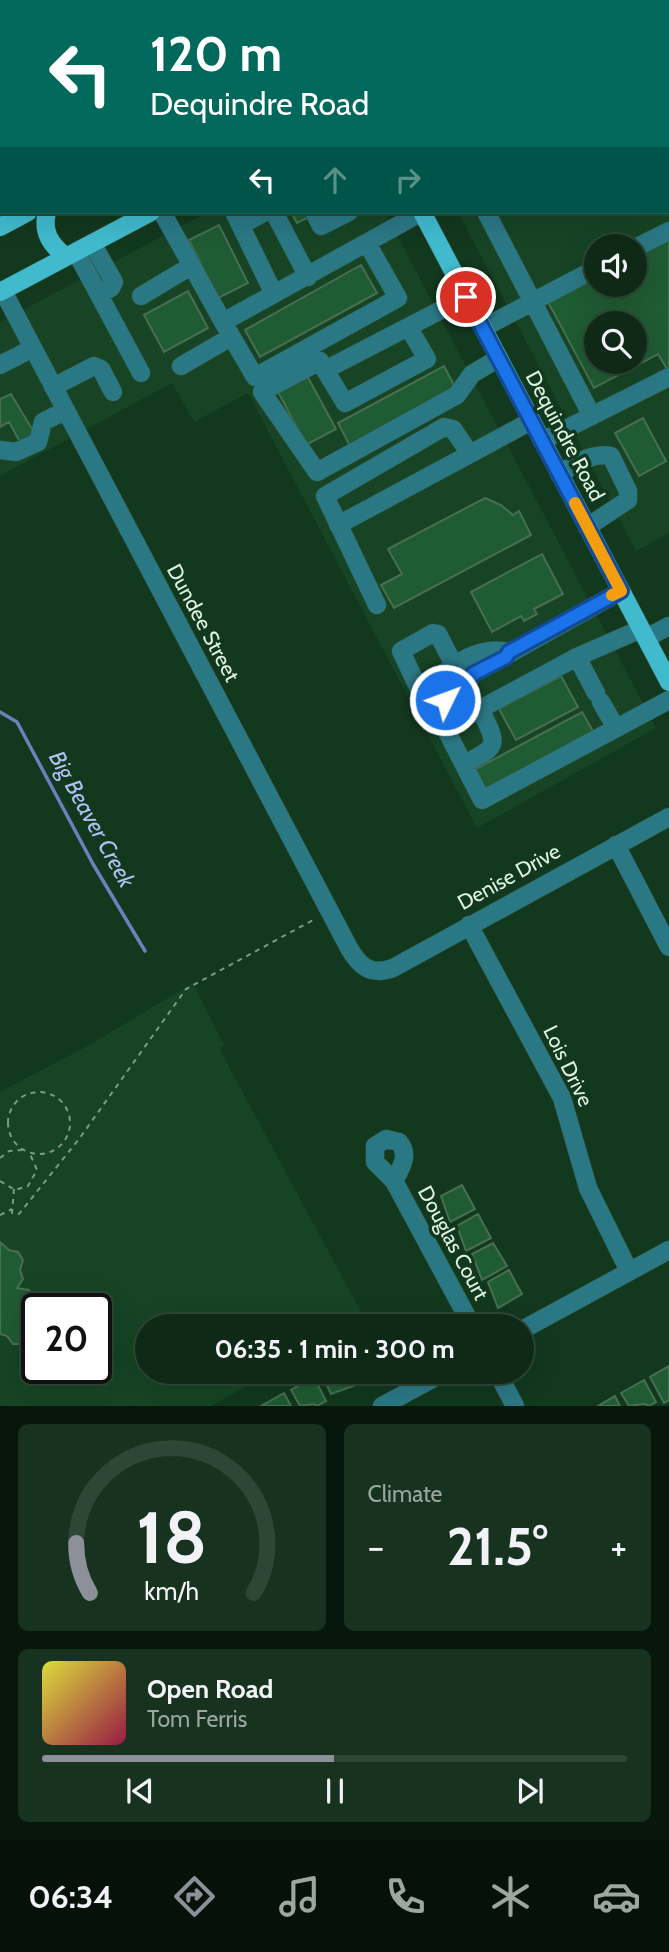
<!DOCTYPE html>
<html lang="en">
<head>
<meta charset="utf-8">
<style>
	:root { --surface:#0e2a16; --page:#17321f; --text:#f1f3f6; --muted:#9ba7a1; --line:#2e4635; --accent:#8c9099 }
	body { margin:0; font-family:Cabin,sans-serif; background:var(--page); color:var(--text); height:100vh; display:flex; flex-direction:column; font-size:26px; white-space:nowrap }
	* { box-sizing:border-box; margin:0 }
	p { font-size:23px; color:var(--muted) }
	.icon { flex:none; width:38px; height:38px; fill:none; stroke:currentColor; stroke-width:2; stroke-linecap:round; stroke-linejoin:round }
	.map { position:relative; height:1406px; overflow:hidden }
	.details { display:flex; flex-direction:column; gap:18px; padding:18px; background:#08170c; flex:1 }
	.details>* { flex:none }
	.top-card { position:absolute; left:0px; top:0px; width:670px; height:214px; box-shadow:0 7px 28px #0002,0 0 0 2px var(--line); background:#00695c; color:#fff; overflow:hidden }
	.controls { position:absolute; left:584px; top:234px; display:grid; gap:14px }
	.controls a { display:grid; place-items:center; width:63px; height:63px; border-radius:50%; background:var(--surface); box-shadow:0 7px 28px #0002,0 0 0 2px var(--line); font-size:35px }
	.speed { position:absolute; left:21px; top:1293px; display:flex; gap:14px; font-size:35px; font-weight:700; text-align:center }
	.speed>* { display:grid; place-content:center; width:91px; height:91px; border-radius:50%; background:var(--surface); box-shadow:0 7px 28px #0002,0 0 0 2px var(--line); line-height:1 }
	.speed .limit { border:4px solid #111; border-radius:10px; background:#fff; color:#111 }
	.pin { position:absolute; display:grid; place-items:center; width:60px; height:60px; color:#fff; margin:-30px; border:4px solid #fff; border-radius:50%; box-shadow:0 2px 7px #0007 }
	.me { position:absolute; width:77px; margin:-38px; rotate:48deg; stroke-linejoin:round; filter:drop-shadow(0 0 5px #0008) }
	.turn { display:flex; align-items:center; gap:24px; height:147px; padding:0 35px; font-size:32px }
	.turn .icon { width:91px; height:91px; stroke-width:2.5 }
	.turn b { display:block; font-size:49px; line-height:60px }
	.lanes { display:flex; align-items:center; height:66px; padding:0 35px; background:#0003; justify-content:center; gap:35px; direction:ltr }
	.lanes .off { opacity:.35 }
	.big { font-size:52px; font-weight:700; line-height:1.1 }
	.details .tile { flex:1; display:flex; flex-direction:column; justify-content:center; gap:10px; min-width:0; padding:0 24px; border-radius:10px; background:var(--page) }
	.details .dial { align-items:center; gap:0 }
	.dial svg { height:182px; overflow:visible; fill:none; stroke:var(--line); stroke-width:7; stroke-linecap:round; text-anchor:middle }
	.dial text { fill:var(--text); stroke:none }
	.song { display:flex; align-items:center; gap:21px }
	.cover { width:84px; height:84px; border-radius:10px; background:linear-gradient(135deg,hsl(60 70% 55%),hsl(340 70% 35%)) }
	.played { height:7px; border-radius:4px; background:linear-gradient(90deg,var(--accent) 50%,var(--line) 50%) }
	.keys { display:flex; justify-content:space-around; direction:ltr }
	.heat { display:flex; justify-content:space-between; align-items:center; font-size:38px; direction:ltr }
	.details .tiles { flex:1; display:grid; gap:18px; grid-template-columns:1fr 1fr }
	.tile:last-child { grid-column:span 2 }
	.trip { position:absolute; left:135px; top:1314px; width:399px; height:70px; border-radius:35px; background:var(--surface); box-shadow:0 7px 28px #0002,0 0 0 2px var(--line); font-weight:700; line-height:70px; text-align:center }
	.dock { display:flex; height:112px; justify-content:space-around; align-items:center; background:#061109; color:var(--muted) }
	.dock .icon { width:49px; height:49px }
	.dock .active { color:var(--accent) }
	.dock b { font-size:32px; color:var(--text) }
	.map>svg:first-child { display:block }
</style>
</head>
<body>
<div class="map">
<svg width="669" height="1406" viewBox="0 0 669 1406">
	<rect width="100%" height="100%" fill="#12381e"/>
	<!-- built -->
	<path fill="#164425" fill-rule="evenodd" d="M0 0H272L273 2H2L0 196Z
		M607 0H669V533L636 551 458 212H668V2H604ZM597 247H635V285H597ZM597 324H635V362H597Z
		M208 212H385L656 728 477 828 248 393 194 422 172 383 0 476V322Z
		M193 983 224 1045 220 1050 366 1321 356 1326H147V1372H273L211 1406H0V1092L91 1044ZM37 1309H96V1368H37Z"/>
	<g fill="none" stroke-linecap="round" stroke-linejoin="round">
		<!-- stream -->
		<path stroke="#6d80be" stroke-width="3.5" d="M0 712 17 722 93 864 145 951"/>
	</g>
	<!-- building -->
	<path fill="#1f5b33" stroke="#496f52" stroke-width="2" fill-rule="evenodd" d="M291 212H319L297 223Z
		M219 225 248 283 218 298 189 240Z
		M669 239V368L667 369 658 354 594 388 548 302 597 276V285H635V256ZM597 324H635V362H597Z
		M361 265 377 293 260 357 245 330Z
		M188 291 208 328 164 352 144 315Z
		M444 366 456 389 350 446 338 423Z
		M305 372 336 429 306 445 276 388Z
		M11 394 35 434 20 442 9 422 0 427V399Z
		M643 418 666 461 639 476 615 433Z
		M485 498 501 505 513 515 519 511 531 535 394 608 381 585 402 574 388 549Z
		M542 554 563 594 534 609 537 614 524 621 521 616 492 632 471 592Z
		M561 676 578 707 516 740 499 709Z
		M582 712 593 731 484 790 474 770Z
		M462 1185 475 1209 450 1222 441 1196Z
		M478 1214 491 1238 466 1251 457 1226Z
		M0 1242 9 1250 18 1252 23 1260 20 1270 23 1279 17 1288 29 1290 34 1297 43 1300 48 1308 37 1309V1334L30 1333 23 1344H13L7 1336 0 1334Z
		M493 1243 507 1266 482 1280 472 1254Z
		M509 1270 522 1294 498 1308 488 1282Z
		M669 1366V1400L664 1403 650 1377Z
		M323 1372H350L356 1385 331 1394 321 1373Z
		M314 1377 326 1401 317 1406 314 1404 300 1406 291 1390Z
		M644 1380 656 1402 649 1406 644 1404 629 1406 621 1393Z
		M284 1393 291 1406H261Z
		M615 1396 620 1406H598Z"/>
	<g fill="none" stroke-linecap="round" stroke-linejoin="round">
		<defs>
			<path id="minor" d="M160 0 161 2
				M377 0V2
				M630 0 631 2
				M75 2 78 0
				M130 2 133 0
				M273 2 275 0
				M658 2 662 0
				M0 40 2 39
				M0 67 2 66
				M668 71 669 72
				M0 109 2 112
				M668 109H669
				M162 212 223 322 274 294
				M234 212 274 294 422 212
				M274 212 308 277
				M314 212 321 226 349 212
				M486 212 592 416
				M241 225 265 212
				M92 243 114 282 111 288 99 294
				M635 248 669 231
				M76 252 141 373
				M3 291 349 948C360 967 371 976 393 968L669 817
				M141 296 191 266
				M223 322 255 377 398 298 368 245
				M409 328 427 359 345 403 325 370 466 297
				M483 328 597 268
				M0 365 33 348
				M181 366 231 337
				M325 370 320 361 262 392 317 472 457 395 472 374 499 358
				M53 387 94 366 101 369 113 392
				M542 441 669 377
				M0 450 16 452 38 442 43 422 66 410
				M559 474C576 464 591 452 611 456L628 491V500L587 527
				M338 525 470 454
				M377 605 325 496 444 427 453 429 470 454 531 421
				M641 629 577 657 445 728 482 800 669 700
				M646 638 669 626
				M577 657 596 693
				M439 695 445 700 459 696 473 674 621 591
				M439 695 426 704 401 651 433 633 438 634 454 665
				M439 695 437 679C457 662 481 645 509 652
				M601 702 616 728
				M464 764C500 746 498 745 480 709
				M616 845 669 947
				M469 925 562 1098 588 1188 629 1271
				M394 1181C401 1168 410 1155 399 1142L386 1139 375 1146V1162L394 1181 472 1326
				M522 1330 669 1250
				M497 1372 515 1406
				M382 1406 445 1372"/>
			<path id="major" d="M311 0 312 2
				M433 2 437 0
				M547 2 550 0
				M47 212C42 232 50 244 66 257
				M422 212 669 682
				M0 227 28 212
				M0 292 151 212"/>
		</defs>
		<!-- minor casing -->
		<use href="#minor" stroke="#33563d" stroke-width="19"/>
		<!-- major casing -->
		<use href="#major" stroke="#33563d" stroke-width="19"/>
		<!-- path -->
		<path stroke="#7d9a85" stroke-width="2" stroke-dasharray="5 5" stroke-linecap="butt" d="M8 1123a31 31 0 1 1 62 0a31 31 0 1 1-62 0Z
			M0 1158 9 1151 22 1150
			M0 1181 15 1190 28 1186 37 1170 30 1154
			M14 1189 12 1213 19 1214 79 1139 186 989 315 919
			M0 1215 12 1209"/>
		<!-- minor -->
		<use href="#minor" stroke="#2b7885" stroke-width="18"/>
		<!-- major -->
		<use href="#major" stroke="#41bace" stroke-width="18"/>
	</g>
	<g fill="none" stroke-linecap="round" stroke-linejoin="round">
		<defs>
			<path id="route" d="M445 700 459 696 473 674 506 657 509 652 621 591 466 297"/>
		</defs>
		<!-- route casing -->
		<use href="#route" stroke="#114b97" stroke-width="18"/>
		<!-- route -->
		<use href="#route" stroke="#1a73e8" stroke-width="12"/>
		<!-- slow -->
		<path stroke="#f59e0b" stroke-width="12" d="M575 503 621 591 612 595"/>
	</g>
	<g text-anchor="middle" stroke-width="7" stroke-linejoin="round" paint-order="stroke">
		<!-- street labels -->
		<g font-size="21" fill="#def3e2" stroke="#12381e">
			<text transform="translate(565 436) rotate(62)" y="7">Dequindre Road</text>
			<text transform="translate(203 623) rotate(62)" y="7">Dundee Street</text>
			<text transform="translate(509 877) rotate(-29)" y="7">Denise Drive</text>
			<text transform="translate(568 1066) rotate(64)" y="7">Lois Drive</text>
			<text transform="translate(453 1243) rotate(62)" y="7">Douglas Court</text>
		</g>
		<!-- water labels -->
		<g font-size="23" font-style="italic" fill="#b1c1f3" stroke="#12381e">
			<text transform="translate(92 819) rotate(61)" y="8">Big Beaver Creek</text>
		</g>
	</g>
</svg>
<div class="controls">
<a><svg class="icon" aria-label="sound" viewBox="0 0 24 24"><path d="M4 9h4l5-4v14l-5-4H4zM17 9q2 3 0 6"/></svg></a>
<a><svg class="icon" aria-label="search" viewBox="0 0 24 24"><circle cx="10" cy="10" r="6"/><path d="M15 15l6 6"/></svg></a>
</div>
<div class="speed"><div class="limit">20</div></div>
<div class="pin" style="left:466px;top:297px;background:#d93025"><svg class="icon" aria-label="arrive" viewBox="0 0 24 24"><path d="M6 21V4h12l-3 4 3 4H6"/></svg></div>
<svg class="me" style="left:445px;top:700px" viewBox="-20 -20 40 40"><circle r="17" fill="#1a73e8" stroke="#fff" stroke-width="3"/><path d="M0-11L8 9 0 5-8 9z" fill="#fff"/></svg>
<div class="trip">06:35 · 1 min · 300 m</div>
<div class="top-card">
<div class="turn"><svg class="icon" aria-label="left" viewBox="0 0 24 24"><path d="M17 20v-9H6M10 6l-5 5 5 5"/></svg><div><b>120 m</b>Dequindre Road</div></div>
<div class="lanes"><svg class="icon" aria-label="left" viewBox="0 0 24 24"><path d="M17 20v-9H6M10 6l-5 5 5 5"/></svg><svg class="icon off" aria-label="ahead" viewBox="0 0 24 24"><path d="M12 20V5M6 11l6-6 6 6"/></svg><svg class="icon off" aria-label="right" viewBox="0 0 24 24"><path d="M7 20v-9h11M14 6l5 5-5 5"/></svg></div>
</div>
</div>
<section class="details">
<div class="tiles">
<div class="tile dial"><svg viewBox="0 0 100 80">
<path d="M14 69A42 42 0 1 1 86 69"/>
<path d="M14 69A42 42 0 0 1 8 47" stroke="#8c9099"/>
<text x="50" y="56" font-size="32" font-weight="700">18</text>
<text x="50" y="72" font-size="11">km/h</text>
</svg></div>
<div class="tile"><p>Climate</p>
<div class="heat"><a>−</a><b class="big">21.5°</b><a>+</a></div>
</div>
<div class="tile">
<div class="song"><i class="cover"></i><div><b>Open Road</b><p>Tom Ferris</p></div></div>
<div class="played"></div>
<div class="keys"><svg class="icon" aria-label="previous" viewBox="0 0 24 24"><path d="M18 5L8 12l10 7zM5 5v14"/></svg><svg class="icon" aria-label="pause" viewBox="0 0 24 24"><path d="M8 5v14M16 5v14"/></svg><svg class="icon" aria-label="next" viewBox="0 0 24 24"><path d="M6 5l10 7-10 7zM19 5v14"/></svg></div>
</div>
</div>
</section>
<nav class="dock">
<b>06:34</b>
<svg class="icon active" aria-label="directions" viewBox="0 0 24 24"><path d="M12 3l9 9-9 9-9-9zM9 14v-3h6M13 9l2 2-2 2"/></svg>
<svg class="icon" aria-label="music" viewBox="0 0 24 24"><path d="M9 18V5l10-2v13"/><circle cx="6" cy="18" r="3"/><circle cx="16" cy="16" r="3"/></svg>
<svg class="icon" aria-label="phone" viewBox="0 0 24 24"><path d="M5 4h4l2 5-3 2q2 4 5 5l2-3 5 2v4C11 20 4 13 5 4z"/></svg>
<svg class="icon" aria-label="climate" viewBox="0 0 24 24"><path d="M12 3v18M4 7l16 10M4 17L20 7"/></svg>
<svg class="icon" aria-label="car" viewBox="0 0 24 24"><path d="M5 17H2v-5l4-1 3-4h7l3 4 3 1v5h-3M9 17h6M6 11h13"/><circle cx="7" cy="17" r="2"/><circle cx="17" cy="17" r="2"/></svg>
</nav>
</body>
</html>
